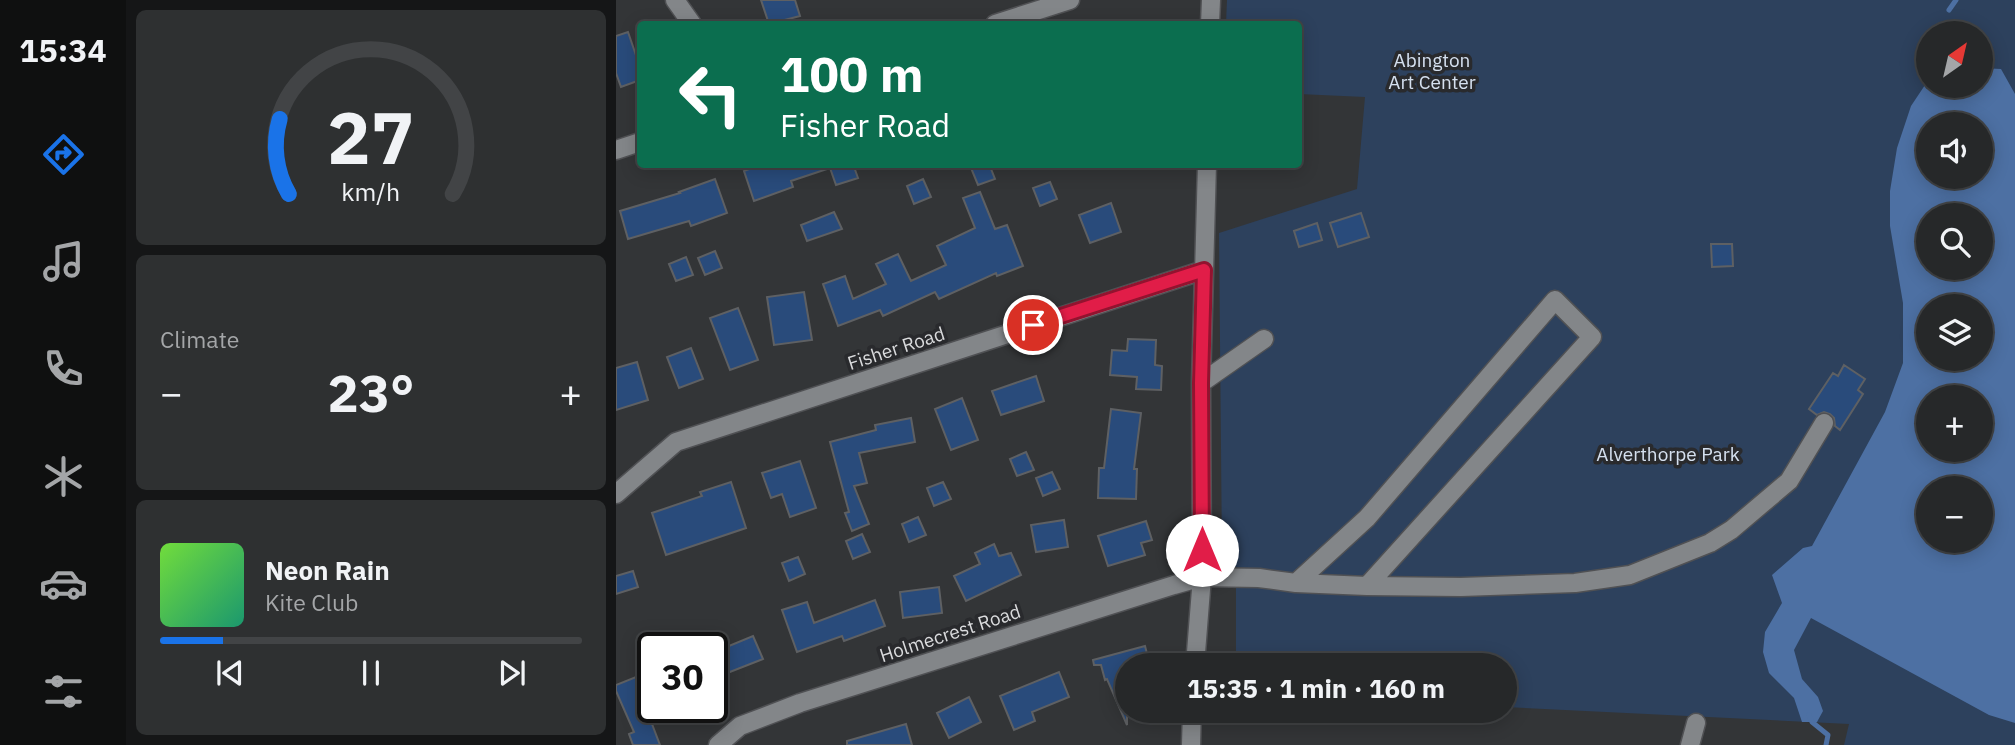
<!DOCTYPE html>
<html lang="en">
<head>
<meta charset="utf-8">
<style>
	:root { --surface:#262829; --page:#2e3031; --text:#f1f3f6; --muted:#a4a6a8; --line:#424446; --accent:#1a73e8 }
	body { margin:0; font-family:"IBM Plex Sans",sans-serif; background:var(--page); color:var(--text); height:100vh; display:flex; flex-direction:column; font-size:26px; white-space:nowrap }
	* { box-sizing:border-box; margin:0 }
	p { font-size:23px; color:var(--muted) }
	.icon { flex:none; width:38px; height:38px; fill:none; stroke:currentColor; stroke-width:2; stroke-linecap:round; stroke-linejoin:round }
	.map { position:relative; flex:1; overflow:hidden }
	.details { display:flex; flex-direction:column; gap:10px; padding:10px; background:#151617; width:490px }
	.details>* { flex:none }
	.guide { position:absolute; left:21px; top:21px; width:665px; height:147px; border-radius:7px; box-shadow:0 4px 18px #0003,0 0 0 2px var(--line); background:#0b6e4f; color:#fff; overflow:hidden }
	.needle { width:46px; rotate:34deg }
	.buttons { position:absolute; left:1300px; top:21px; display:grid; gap:14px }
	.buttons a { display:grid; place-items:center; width:77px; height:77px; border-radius:50%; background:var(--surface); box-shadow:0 4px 18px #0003,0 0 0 2px var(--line); font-size:35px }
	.speed { position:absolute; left:21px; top:632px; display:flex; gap:14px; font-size:35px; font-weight:700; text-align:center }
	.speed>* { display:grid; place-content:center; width:91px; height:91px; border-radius:50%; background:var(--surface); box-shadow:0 4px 18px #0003,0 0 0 2px var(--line); line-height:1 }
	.speed .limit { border:4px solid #111; border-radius:10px; background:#fff; color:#111 }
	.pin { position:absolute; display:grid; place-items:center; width:60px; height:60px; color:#fff; margin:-30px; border:4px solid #fff; border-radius:50%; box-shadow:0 2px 7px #0007 }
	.me { position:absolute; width:77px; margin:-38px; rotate:0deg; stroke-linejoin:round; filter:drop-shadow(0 0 5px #0008) }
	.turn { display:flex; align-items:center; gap:24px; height:147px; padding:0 28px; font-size:32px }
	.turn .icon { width:91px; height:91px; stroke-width:2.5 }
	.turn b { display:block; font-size:49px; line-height:60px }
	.big { font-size:52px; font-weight:800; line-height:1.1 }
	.details .widget { flex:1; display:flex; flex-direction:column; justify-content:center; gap:10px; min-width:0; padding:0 24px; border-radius:10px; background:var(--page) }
	.details .dial { align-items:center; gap:0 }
	.dial svg { height:182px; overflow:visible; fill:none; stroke:var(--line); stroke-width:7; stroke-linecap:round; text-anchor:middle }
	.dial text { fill:var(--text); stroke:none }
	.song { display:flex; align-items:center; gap:21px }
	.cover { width:84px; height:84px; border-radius:10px; background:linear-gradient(135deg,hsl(100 70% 55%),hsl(160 70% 35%)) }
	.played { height:7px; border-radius:4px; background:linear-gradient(90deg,var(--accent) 15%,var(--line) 15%) }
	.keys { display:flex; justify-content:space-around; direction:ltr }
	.heat { display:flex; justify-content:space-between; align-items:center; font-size:38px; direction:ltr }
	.trip { position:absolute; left:499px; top:653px; width:402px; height:70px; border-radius:35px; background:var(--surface); box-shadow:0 4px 18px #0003,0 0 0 2px var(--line); font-weight:800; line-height:70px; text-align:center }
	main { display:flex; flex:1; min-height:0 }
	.tabs { display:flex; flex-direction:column; width:126px; justify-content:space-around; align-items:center; background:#0f1010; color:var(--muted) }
	.tabs .icon { width:49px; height:49px }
	.tabs .selected { color:var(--accent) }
	.tabs b { font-size:32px; color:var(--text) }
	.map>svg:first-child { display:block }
</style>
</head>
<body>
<main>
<nav class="tabs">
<b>15:34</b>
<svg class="icon selected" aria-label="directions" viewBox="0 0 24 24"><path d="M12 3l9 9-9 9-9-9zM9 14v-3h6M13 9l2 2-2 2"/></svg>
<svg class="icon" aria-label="music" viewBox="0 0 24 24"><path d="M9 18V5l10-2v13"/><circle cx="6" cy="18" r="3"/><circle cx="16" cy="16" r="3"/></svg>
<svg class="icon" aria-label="phone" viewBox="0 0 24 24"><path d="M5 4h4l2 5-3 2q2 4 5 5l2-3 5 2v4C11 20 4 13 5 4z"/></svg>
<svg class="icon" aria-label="climate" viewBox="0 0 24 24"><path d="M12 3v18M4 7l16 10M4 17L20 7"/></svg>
<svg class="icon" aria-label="car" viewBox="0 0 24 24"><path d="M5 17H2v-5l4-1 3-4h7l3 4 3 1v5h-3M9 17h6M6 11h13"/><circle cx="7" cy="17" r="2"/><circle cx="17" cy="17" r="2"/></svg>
<svg class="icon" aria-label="filters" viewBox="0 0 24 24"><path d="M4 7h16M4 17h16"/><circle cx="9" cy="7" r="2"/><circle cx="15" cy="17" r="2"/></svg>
</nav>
<section class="details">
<div class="widget dial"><svg viewBox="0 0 100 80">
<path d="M14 69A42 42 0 1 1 86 69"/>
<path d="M14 69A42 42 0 0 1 10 36" stroke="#1a73e8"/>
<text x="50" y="56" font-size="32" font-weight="700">27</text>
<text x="50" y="72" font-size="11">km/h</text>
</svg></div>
<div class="widget"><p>Climate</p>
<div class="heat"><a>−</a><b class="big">23°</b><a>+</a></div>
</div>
<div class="widget">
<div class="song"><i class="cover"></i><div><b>Neon Rain</b><p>Kite Club</p></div></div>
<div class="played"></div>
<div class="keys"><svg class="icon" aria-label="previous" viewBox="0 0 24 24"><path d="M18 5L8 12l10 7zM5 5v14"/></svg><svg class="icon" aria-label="pause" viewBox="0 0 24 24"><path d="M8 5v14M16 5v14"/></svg><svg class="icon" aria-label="next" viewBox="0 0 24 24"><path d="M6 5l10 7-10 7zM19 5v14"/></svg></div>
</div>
</section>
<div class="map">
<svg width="1399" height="745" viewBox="0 0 1399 745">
	<rect width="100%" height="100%" fill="#333537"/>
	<!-- green -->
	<path fill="#2d415d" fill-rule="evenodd" d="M611 0H1399V745H1228L1233 724 889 707V665H620V567L606 556 603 233 741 189 749 97 683 94 682 24H610ZM1312 33H1365V86H1312ZM1312 124H1365V177H1312ZM1312 215H1365V268H1312ZM1312 306H1365V359H1312ZM1312 397H1365V450H1312ZM1312 488H1365V541H1312Z"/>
	<!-- water -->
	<path fill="#4d70a3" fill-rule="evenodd" d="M1365 68 1385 69 1399 94V723L1373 715 1195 618 1178 650 1186 679 1202 697 1207 711 1201 722H1186L1178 698 1153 673 1147 652 1149 632 1166 603 1156 575 1187 548 1196 546 1269 412 1287 363V303L1274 226V191L1281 148 1295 106 1311 82 1312 86H1365ZM1312 124H1365V177H1312ZM1312 215H1365V268H1312ZM1312 306H1365V359H1312ZM1312 397H1365V450H1312ZM1312 488H1365V541H1312Z"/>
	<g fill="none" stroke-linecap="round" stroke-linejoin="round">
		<!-- stream -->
		<path stroke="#4d70a3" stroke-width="5" d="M1333 10 1340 0
			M1193 715 1196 722 1212 735 1210 745"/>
	</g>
	<!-- building -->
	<path fill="#294b7b" stroke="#5e6063" stroke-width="2" d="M145 0H179L184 16 153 24Z
		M12 32 24 67V80L5 87 0 73V36Z
		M146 164H237L242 178 220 185 214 168 175 181 177 187 138 201 128 171Z
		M363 164H373L379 179 362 185 355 168Z
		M99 179 111 213 75 226 73 221 12 239 4 211 64 193 63 192Z
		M307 179 315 197 298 204 291 186Z
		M434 182 441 199 424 206 417 188Z
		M364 192 379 229 391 225 407 266 381 276 380 273 323 299 319 292 267 316 264 310 222 326 207 284 229 276 237 299 270 284 260 264 282 254 295 281 330 265 321 246 359 228 347 198Z
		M495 203 505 232 474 243 463 215Z
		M218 212 226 229 191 241 185 225Z
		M745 213 753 237 722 247 714 223Z
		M701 223 706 240 683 247 678 231Z
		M1095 244H1116L1117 266 1096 267Z
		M99 251 106 268 89 275 82 258Z
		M70 257 77 275 60 281 53 264Z
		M188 292 196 340 158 345 151 297Z
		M122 308 142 360 114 370 94 318Z
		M512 339 540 340 539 365 546 366 545 390 520 389 521 377 494 375 496 350 511 351Z
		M75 348 87 379 63 388 51 357Z
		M21 362 32 400 0 410V368Z
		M1228 365 1249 379 1242 390 1247 394 1224 430 1219 426 1218 418 1214 414 1208 412 1201 415 1193 409 1217 373 1222 376Z
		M420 376 428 401 385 415 376 391Z
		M346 398 362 440 335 450 319 409Z
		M495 409 525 413 518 469H521L520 499 482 498 483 468H488Z
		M295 418 299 442 243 453 251 483 238 486 253 524 236 531 229 513 233 512 214 442 260 430 259 425Z
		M410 452 418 470 401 476 394 459Z
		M184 461 200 508 174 517 166 494 155 498 146 473Z
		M436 472 444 489 427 496 420 478Z
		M115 482 130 528 50 555 36 513 86 496 84 492Z
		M327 482 335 499 318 506 311 488Z
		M302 517 310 535 293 542 286 524Z
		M448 520 452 547 420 552 415 525Z
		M530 521 536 540 525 543 529 555 492 566 482 536Z
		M246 534 254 552 237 559 230 541Z
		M378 544 383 556 395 553 405 575 350 601 338 576 364 564 359 553Z
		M182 557 189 574 173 581 166 563Z
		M17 571 22 587 0 594V576Z
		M323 587 326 613 287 618 284 592Z
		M259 600 269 626 228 641 226 636 181 652 166 610 191 602 198 623Z
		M137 636 147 659 96 679V653Z
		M529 646 534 665H511V725L491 679 489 680 485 665H478L477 660Z
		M443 672 453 697 416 712 419 721 398 730 384 696Z
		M25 675 36 699 28 703 44 745H17L13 734 18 732 0 691V685Z
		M353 697 365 722 333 738 321 713Z
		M290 724 296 745H231V741Z"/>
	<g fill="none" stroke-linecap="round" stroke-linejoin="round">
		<defs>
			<path id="minor" d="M59 0 76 24
				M379 24 454 0
				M594 24 595 0
				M0 150 24 142
				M585 383 648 339
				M0 494 60 442 588 270
				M680 583 751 518 939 300 976 337 751 586
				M579 665 586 577 585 383 591 164
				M102 745 124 726 184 703 558 585 586 577 643 578 680 583 751 586 845 587 959 583 1014 575 1094 543 1115 530 1173 481 1208 423
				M575 745 576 710
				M1074 745 1080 723"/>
		</defs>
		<!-- minor casing -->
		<use href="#minor" stroke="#505154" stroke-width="21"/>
		<!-- minor -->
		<use href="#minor" stroke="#838689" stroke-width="18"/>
	</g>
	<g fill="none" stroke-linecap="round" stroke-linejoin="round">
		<defs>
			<path id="route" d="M417 325 588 270 585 383 586 550"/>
		</defs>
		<!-- route casing -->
		<use href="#route" stroke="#92132f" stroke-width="18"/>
		<!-- route -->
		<use href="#route" stroke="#e11d48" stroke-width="12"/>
	</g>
	<g text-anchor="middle" stroke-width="7" stroke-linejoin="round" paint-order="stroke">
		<!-- park labels -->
		<g font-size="19" fill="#d5e0ef" stroke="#292a2d">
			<text x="816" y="67">Abington<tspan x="816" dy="22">Art Center</tspan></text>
			<text x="1052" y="461">Alverthorpe Park</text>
		</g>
		<!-- street labels -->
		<g font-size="19" fill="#dadbdd" stroke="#292a2d">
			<text transform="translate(280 348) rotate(-18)" y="7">Fisher Road</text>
			<text transform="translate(334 633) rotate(-18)" y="7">Holmecrest Road</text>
		</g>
	</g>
</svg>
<div class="buttons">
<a><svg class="needle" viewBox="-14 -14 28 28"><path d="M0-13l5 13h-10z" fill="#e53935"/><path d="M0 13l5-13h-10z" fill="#a4a6a8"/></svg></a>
<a><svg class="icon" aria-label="sound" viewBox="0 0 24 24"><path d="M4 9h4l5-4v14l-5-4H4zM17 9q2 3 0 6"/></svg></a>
<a><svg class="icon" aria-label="search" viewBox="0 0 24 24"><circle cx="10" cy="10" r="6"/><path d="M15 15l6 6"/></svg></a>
<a><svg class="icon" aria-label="layers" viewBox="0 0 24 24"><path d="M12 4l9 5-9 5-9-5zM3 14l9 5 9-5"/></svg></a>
<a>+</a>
<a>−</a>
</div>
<div class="speed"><div class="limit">30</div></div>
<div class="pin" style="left:417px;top:325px;background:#d93025"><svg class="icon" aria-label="arrive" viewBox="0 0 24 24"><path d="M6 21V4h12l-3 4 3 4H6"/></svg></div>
<svg class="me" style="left:586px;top:550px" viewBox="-20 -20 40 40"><circle r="19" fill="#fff"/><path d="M0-13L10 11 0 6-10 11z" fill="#e11d48"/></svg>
<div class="trip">15:35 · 1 min · 160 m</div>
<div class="guide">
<div class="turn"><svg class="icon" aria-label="left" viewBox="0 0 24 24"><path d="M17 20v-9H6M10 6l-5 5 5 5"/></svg><div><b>100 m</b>Fisher Road</div></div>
</div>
</div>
</main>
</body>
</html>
